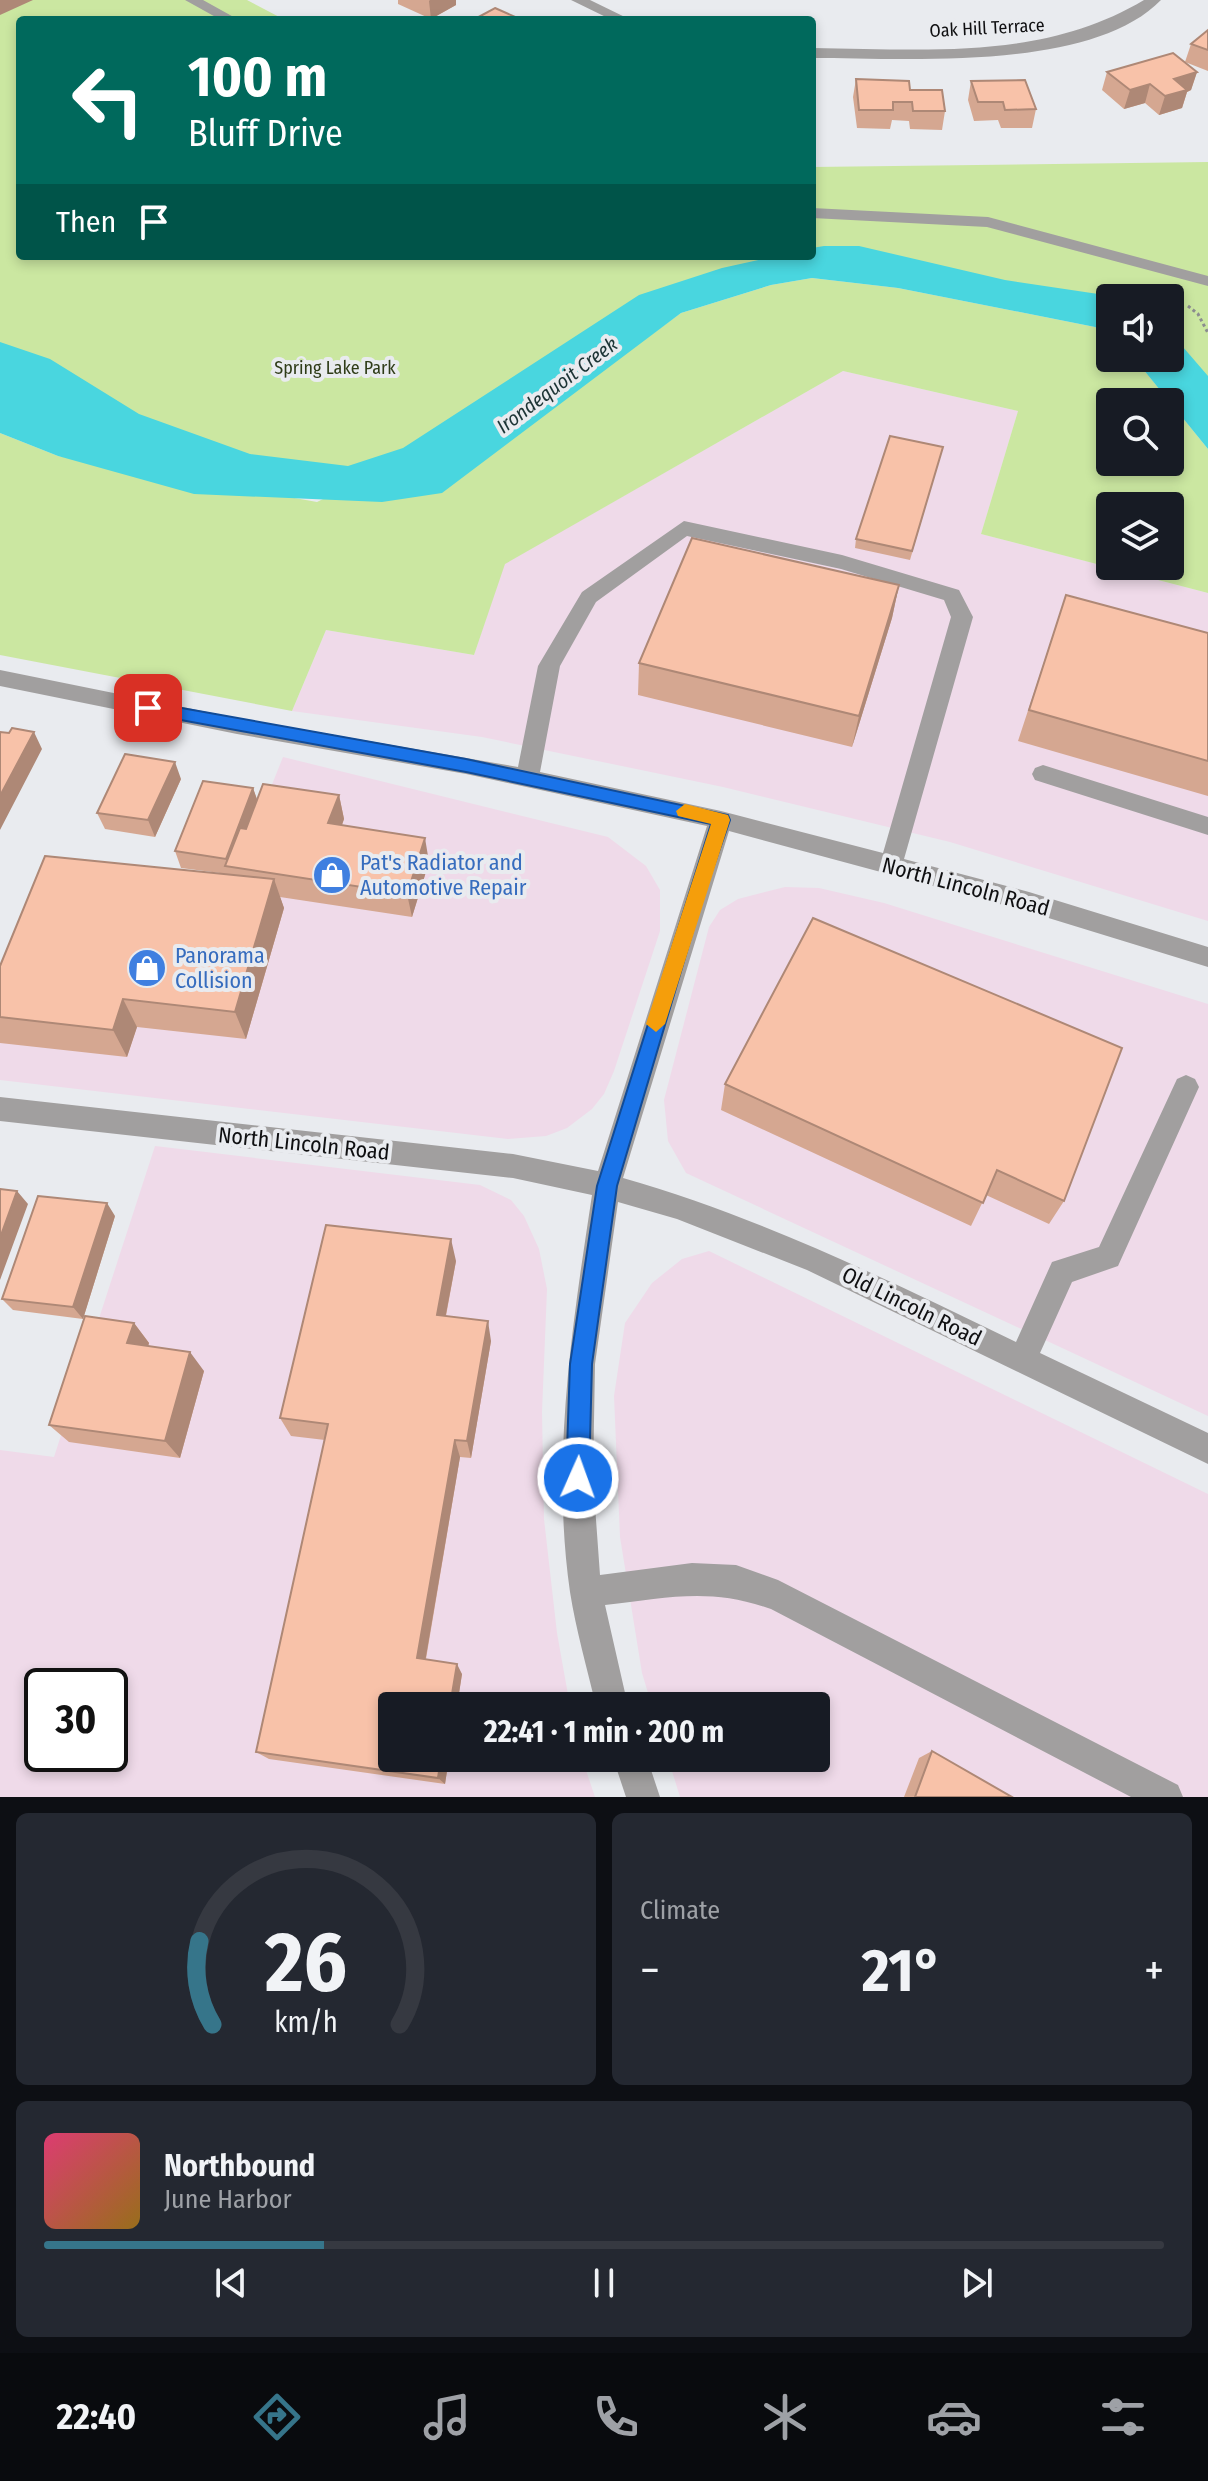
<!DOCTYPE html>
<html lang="en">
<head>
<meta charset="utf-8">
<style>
	:root { --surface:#171b24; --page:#242831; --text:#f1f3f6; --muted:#9ea1a6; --line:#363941; --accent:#36758a }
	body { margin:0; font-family:"Fira Sans Condensed",sans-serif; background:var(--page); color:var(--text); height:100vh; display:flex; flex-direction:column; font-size:30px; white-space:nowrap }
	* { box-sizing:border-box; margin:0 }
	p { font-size:26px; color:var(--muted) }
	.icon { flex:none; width:44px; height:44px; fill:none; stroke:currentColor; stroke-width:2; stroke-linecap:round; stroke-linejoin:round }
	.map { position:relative; height:1797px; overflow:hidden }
	.side { display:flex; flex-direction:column; gap:16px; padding:16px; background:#0d0f14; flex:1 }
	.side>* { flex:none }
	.banner { position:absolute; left:16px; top:16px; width:800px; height:244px; border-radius:8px; box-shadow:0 4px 12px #0003; background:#00695c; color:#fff; overflow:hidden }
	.controls { position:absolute; left:1096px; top:284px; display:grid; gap:16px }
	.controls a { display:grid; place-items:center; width:88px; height:88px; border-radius:8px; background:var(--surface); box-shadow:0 4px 12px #0003; font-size:40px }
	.speed { position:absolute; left:24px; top:1668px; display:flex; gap:16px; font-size:40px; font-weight:700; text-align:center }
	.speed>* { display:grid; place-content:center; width:104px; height:104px; border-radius:50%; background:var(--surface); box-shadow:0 4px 12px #0003; line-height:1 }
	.speed .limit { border:4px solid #111; border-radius:12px; background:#fff; color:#111 }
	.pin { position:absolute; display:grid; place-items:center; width:68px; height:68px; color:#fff; margin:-34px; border-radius:16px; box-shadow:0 4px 12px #0006 }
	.me { position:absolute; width:88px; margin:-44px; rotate:2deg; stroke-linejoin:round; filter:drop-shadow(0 0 6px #0008) }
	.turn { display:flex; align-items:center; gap:28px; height:168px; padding:0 40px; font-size:36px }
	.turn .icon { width:104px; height:104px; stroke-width:2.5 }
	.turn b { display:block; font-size:56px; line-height:68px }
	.then { display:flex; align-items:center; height:76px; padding:0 40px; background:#0003; gap:16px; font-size:30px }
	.big { font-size:60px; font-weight:700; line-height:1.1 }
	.side .tile { flex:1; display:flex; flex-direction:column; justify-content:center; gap:12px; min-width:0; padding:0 28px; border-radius:12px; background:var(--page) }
	.side .dial { align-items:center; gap:0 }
	.dial svg { height:208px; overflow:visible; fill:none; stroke:var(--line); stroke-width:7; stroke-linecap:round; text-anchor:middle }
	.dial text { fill:var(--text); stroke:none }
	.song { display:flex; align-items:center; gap:24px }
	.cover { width:96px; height:96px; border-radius:12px; background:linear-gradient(135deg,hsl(340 70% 55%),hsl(40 70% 35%)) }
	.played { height:8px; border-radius:4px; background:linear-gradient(90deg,var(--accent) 25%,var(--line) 25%) }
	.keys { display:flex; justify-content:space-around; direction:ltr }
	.heat { display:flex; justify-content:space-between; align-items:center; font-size:44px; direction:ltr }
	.side .tiles { flex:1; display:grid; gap:16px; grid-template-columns:1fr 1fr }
	.tile:last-child { grid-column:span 2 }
	.trip { position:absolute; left:378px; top:1692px; width:452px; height:80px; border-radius:8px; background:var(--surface); box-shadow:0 4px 12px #0003; font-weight:700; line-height:80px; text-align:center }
	.tab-bar { display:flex; height:128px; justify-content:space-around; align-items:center; background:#090b0e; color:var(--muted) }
	.tab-bar .icon { width:56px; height:56px }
	.tab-bar .selected { color:var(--accent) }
	.tab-bar b { font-size:36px; color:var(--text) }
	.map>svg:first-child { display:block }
</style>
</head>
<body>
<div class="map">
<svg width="1208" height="1797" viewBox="0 0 1208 1797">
	<rect width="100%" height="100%" fill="#e9ebef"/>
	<!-- commercial -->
	<path fill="#efdae9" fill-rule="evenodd" d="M843 371 1018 411 981 534 1208 593V921L950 842 723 787 482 737 292 711 326 630 474 655 504 564Z
		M283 757 608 837 646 866 660 890V931L614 1071 604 1094 592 1109 567 1128 546 1136 508 1139 0 1080V979L225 902Z
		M785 887 819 888 884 903 1208 1004V1416L686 1173 668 1141 664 1100 709 927 720 910 738 899Z
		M155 1146 480 1185 511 1200 524 1216 539 1249 547 1289 542 1412 544 1519 557 1633 570 1706H392V1758H582L595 1797H0V1450L54 1457ZM42 1686H110V1754H42Z
		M709 1251 1208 1494V1797H680L668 1758H816V1706H652L642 1673 620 1537 614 1396 625 1323 652 1283 682 1259Z"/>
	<!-- green -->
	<path fill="#cbe7a1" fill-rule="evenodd" d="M0 0H247L285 20H20V256H812V167L1208 162V403L1170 356V298H1110L841 259 694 288 378 481 0 403Z
		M812 278 898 288 1095 327 1110 335V358H1134L1170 402H1110V462H1170V402L1208 449V593L981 534 1018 411 843 371 505 564 474 655 326 630 292 711 0 655V433L58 456 317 502 648 337 681 313 771 285ZM1110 506H1170V566H1110Z"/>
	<!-- water -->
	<path fill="#49d6df" d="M824 246H859L1005 280 1125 298H1110V335L1095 327 898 288 812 278 771 285 681 313 442 493 382 502 194 494 58 456 0 433V342L50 359 139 414 250 454 348 466 403 448 639 295 722 268 776 256H812V248Z
		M1170 332 1208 376V449L1134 358H1170Z"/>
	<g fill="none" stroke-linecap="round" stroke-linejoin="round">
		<!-- path -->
		<path stroke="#8b8c8f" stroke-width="3" stroke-dasharray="3 3" stroke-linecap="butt" d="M1188 306 1198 314 1208 333"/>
		<!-- minor -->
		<path fill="#a19f9f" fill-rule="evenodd" d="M185 0H203L239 20H221Z
			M571 0H590L631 20H612Z
			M1144 0H1161C1091 72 906 58 812 58V48C926 49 1042 61 1144 0Z
			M812 208 988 217 1208 276V286L987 227 812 218Z
			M684 521 842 555 959 590 973 617 904 859 1029 892 1208 947V967L1029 912 729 831 623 1178C760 1217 888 1280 1016 1342L1052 1262 1099 1247 1177 1079 1186 1075 1195 1079 1199 1087 1118 1266 1072 1282 1040 1353 1208 1433V1464L807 1270 677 1219 618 1202 595 1364 593 1478 600 1575 692 1563 736 1565 778 1580 1178 1785 1183 1797H1131L771 1609C709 1587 668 1598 605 1605L628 1706H596C587 1668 576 1630 570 1592 551 1459 572 1327 592 1195L513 1178 0 1121V1097L513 1154 598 1171 707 826 466 774 237 734 0 686V670L237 718 518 767 538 666 582 592ZM687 536 841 569 944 600 951 617 883 853 721 811 540 772 560 666 596 602Z
			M1043 765 1208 817V835L1035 780 1032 774 1035 768Z
			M613 1758H647L660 1797H626Z"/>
	</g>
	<!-- wall -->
	<path fill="#d5a791" d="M398 0H456V5L431 19 398 4Z
		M1208 30V71L1185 62 1191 44Z
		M1107 72H1197L1191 90 1187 92 1182 108 1159 115 1145 103 1124 109 1102 90Z
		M856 79 910 90 945 111 942 130 910 129 909 121 892 120 890 129 857 128 853 97Z
		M971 81 1036 109 1032 128H1001L998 120 974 121 968 100Z
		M943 447 910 560 855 548 856 539Z
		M899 585 892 618 852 747 638 695 639 663Z
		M1066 595 1208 633V796L1018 741Z
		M181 779 155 837 105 829 97 813Z
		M253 788 257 800 339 795 344 819 342 825 429 862 412 917 280 897 284 908 246 1039 137 1027 127 1057 0 1043V966L220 873 181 868 175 851Z
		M813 918 1064 1201 1049 1224 986 1195 971 1226 721 1110 725 1084Z
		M115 1216 83 1319 13 1310 2 1299Z
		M456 1261 446 1316 491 1341 471 1458 460 1457 426 1659 462 1674 457 1706H392V1758H449L445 1784 269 1759 256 1752 325 1440 291 1436 280 1418Z
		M134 1323 149 1343 148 1346 204 1371 180 1458 69 1442 49 1425Z
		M932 1751 1012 1797H904L919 1758Z"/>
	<!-- shaded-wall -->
	<path fill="#ae8876" d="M0 0H33L0 15Z
		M430 0H456V5L431 19 429 1Z
		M1197 72 1191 90 1187 92 1182 108 1159 115 1165 96 1174 79Z
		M1150 84 1145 103 1124 109 1130 90Z
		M899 585 892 618 852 747 859 716Z
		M34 732 42 749 0 830V796Z
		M175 762 181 779 155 837 148 820Z
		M253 788 259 805 229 866 226 859Z
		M339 795 344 819 334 847 328 823Z
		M425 838 429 862 412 917 407 894Z
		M274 879 284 908 246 1039 235 1012Z
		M123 999 137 1027 127 1057 113 1030Z
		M17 1191 28 1204 0 1280V1238Z
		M107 1203 115 1216 83 1319 73 1307Z
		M451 1239 456 1261 442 1335 437 1315Z
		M488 1321 491 1341 471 1458 467 1441Z
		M134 1323 149 1343 143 1363 127 1343Z
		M190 1352 204 1371 180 1458 165 1441Z
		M455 1440 460 1457 424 1668 417 1658Z
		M457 1664 462 1674 457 1706H450Z
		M441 1758H449L445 1784 438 1778Z"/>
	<!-- building -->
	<path fill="#f8c2a9" stroke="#ae8876" stroke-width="2" d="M495 8 522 20H473Z
		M1208 30V50L1191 44Z
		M1173 53 1197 72 1174 79 1187 90 1165 96 1150 84 1130 90 1107 72Z
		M856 79 909 81 910 90H942L945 111H913L912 102H893V110H859Z
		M1025 80 1036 109 1005 110 1003 102H978L971 81Z
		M890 436 943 447 912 551 856 539Z
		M692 538 899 585 859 716 639 663Z
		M1066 595 1208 633V761L1029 710Z
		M12 728 34 732 0 796V732L9 733Z
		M125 754 175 762 148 820 97 813Z
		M203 781 253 788 226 859 175 851Z
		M263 784 339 795 328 823 425 838 407 894 225 866 240 828 246 829Z
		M45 856 274 879 235 1012 123 999 113 1030 0 1017V966Z
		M813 918 1122 1048 1064 1201 997 1170 983 1203 725 1084Z
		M0 1189 17 1191 0 1238Z
		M38 1196 107 1203 73 1307 2 1299Z
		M326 1225 451 1239 437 1315 488 1321 467 1441 455 1440 417 1658 457 1664 450 1706H392V1758H441L438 1778 256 1752 328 1424 280 1418Z
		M85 1316 134 1323 127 1343 190 1352 165 1441 49 1425Z
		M932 1751 1012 1797H915Z"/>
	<!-- route -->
	<path fill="#1a73e8" stroke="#114b97" stroke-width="2" d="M148 702 466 759 728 815 730 820 704 894 617 1186 592 1364 589 1478 586 1486 578 1489 570 1486 566 1478 570 1364 597 1186 711 824 466 772 148 714 140 708Z"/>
	<!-- slow -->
	<path fill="#f59e0b" d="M685 804 728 815 730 820 665 1024 656 1032 646 1024 711 824 678 816 676 811Z"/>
	<!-- icons -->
	<defs>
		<symbol id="shop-disc" viewBox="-11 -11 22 22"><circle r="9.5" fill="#3f7fe0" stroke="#e9ebef"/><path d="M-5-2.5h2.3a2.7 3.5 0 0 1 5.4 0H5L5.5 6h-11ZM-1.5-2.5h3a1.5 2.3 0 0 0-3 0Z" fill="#fff"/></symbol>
	</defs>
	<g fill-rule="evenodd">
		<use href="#shop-disc" x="310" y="853" width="44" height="44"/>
		<use href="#shop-disc" x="125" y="946" width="44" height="44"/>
	</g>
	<g text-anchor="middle" stroke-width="8" stroke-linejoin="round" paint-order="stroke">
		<!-- far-street labels -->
		<g font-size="18" fill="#0f0f11" stroke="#e9ebef">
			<text transform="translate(987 28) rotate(-3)" y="6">Oak Hill Terrace</text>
		</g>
		<!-- far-park labels -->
		<g font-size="18" fill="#2f3c18" stroke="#e9ebef">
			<text x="335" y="374">Spring Lake Park</text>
		</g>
		<!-- far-water labels -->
		<g font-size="20" font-style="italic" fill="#1c3435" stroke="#e9ebef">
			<text transform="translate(557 385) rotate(-37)" y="7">Irondequoit Creek</text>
		</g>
		<!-- shop labels -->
		<g font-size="22" fill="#366cbe" stroke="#e9ebef" text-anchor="start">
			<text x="360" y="870">Pat's Radiator and<tspan x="360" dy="25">Automotive Repair</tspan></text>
			<text x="175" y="963">Panorama<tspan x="175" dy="25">Collision</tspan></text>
		</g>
		<!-- street labels -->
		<g font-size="22" fill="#0f0f11" stroke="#e9ebef">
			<text transform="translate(966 886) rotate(15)" y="8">North Lincoln Road</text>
			<text transform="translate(304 1143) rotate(6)" y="8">North Lincoln Road</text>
			<text transform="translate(912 1306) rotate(26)" y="8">Old Lincoln Road</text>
		</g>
	</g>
</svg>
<div class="controls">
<a><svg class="icon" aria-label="sound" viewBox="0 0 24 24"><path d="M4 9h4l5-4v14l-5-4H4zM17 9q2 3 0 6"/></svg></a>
<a><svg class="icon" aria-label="search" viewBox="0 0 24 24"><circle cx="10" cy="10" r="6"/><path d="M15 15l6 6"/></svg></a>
<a><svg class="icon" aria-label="layers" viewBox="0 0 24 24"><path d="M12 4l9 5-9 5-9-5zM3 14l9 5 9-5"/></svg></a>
</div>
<div class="speed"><div class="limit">30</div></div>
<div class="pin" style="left:148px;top:708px;background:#d93025"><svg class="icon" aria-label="arrive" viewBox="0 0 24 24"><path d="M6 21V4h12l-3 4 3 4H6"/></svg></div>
<svg class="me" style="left:578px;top:1478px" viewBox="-20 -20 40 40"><circle r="17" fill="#1a73e8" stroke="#fff" stroke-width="3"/><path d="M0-11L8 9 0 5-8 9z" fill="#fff"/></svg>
<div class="trip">22:41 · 1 min · 200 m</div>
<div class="banner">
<div class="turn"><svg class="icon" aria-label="left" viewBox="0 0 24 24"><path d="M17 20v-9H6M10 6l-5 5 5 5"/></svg><div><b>100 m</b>Bluff Drive</div></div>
<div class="then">Then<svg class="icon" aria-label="arrive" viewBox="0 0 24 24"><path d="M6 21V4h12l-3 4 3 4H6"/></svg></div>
</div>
</div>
<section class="side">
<div class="tiles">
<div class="tile dial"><svg viewBox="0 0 100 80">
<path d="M14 69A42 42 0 1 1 86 69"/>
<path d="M14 69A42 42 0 0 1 9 37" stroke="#36758a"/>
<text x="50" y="56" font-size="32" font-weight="700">26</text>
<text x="50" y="72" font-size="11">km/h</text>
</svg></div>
<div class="tile"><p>Climate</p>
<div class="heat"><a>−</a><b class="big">21°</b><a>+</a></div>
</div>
<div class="tile">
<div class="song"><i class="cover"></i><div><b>Northbound</b><p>June Harbor</p></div></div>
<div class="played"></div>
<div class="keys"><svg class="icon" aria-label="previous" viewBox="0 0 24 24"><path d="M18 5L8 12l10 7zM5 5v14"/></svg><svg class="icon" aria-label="pause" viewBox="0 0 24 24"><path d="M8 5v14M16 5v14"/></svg><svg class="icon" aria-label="next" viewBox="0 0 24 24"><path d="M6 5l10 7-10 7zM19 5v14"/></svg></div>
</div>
</div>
</section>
<nav class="tab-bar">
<b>22:40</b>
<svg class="icon selected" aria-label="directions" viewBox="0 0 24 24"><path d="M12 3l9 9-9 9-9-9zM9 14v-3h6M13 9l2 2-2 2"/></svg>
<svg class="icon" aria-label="music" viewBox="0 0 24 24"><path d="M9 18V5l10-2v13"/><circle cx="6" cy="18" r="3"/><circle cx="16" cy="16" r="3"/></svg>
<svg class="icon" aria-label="phone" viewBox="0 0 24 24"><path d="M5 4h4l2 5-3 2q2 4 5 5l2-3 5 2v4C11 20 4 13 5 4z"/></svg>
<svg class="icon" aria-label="climate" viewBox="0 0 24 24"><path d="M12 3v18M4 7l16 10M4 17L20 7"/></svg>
<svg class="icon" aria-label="car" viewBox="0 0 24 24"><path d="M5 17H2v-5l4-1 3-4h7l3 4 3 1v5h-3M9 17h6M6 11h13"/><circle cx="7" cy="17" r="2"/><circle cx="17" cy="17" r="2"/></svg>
<svg class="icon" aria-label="filters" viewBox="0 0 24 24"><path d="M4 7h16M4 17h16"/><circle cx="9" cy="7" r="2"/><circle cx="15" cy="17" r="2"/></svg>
</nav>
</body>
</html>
